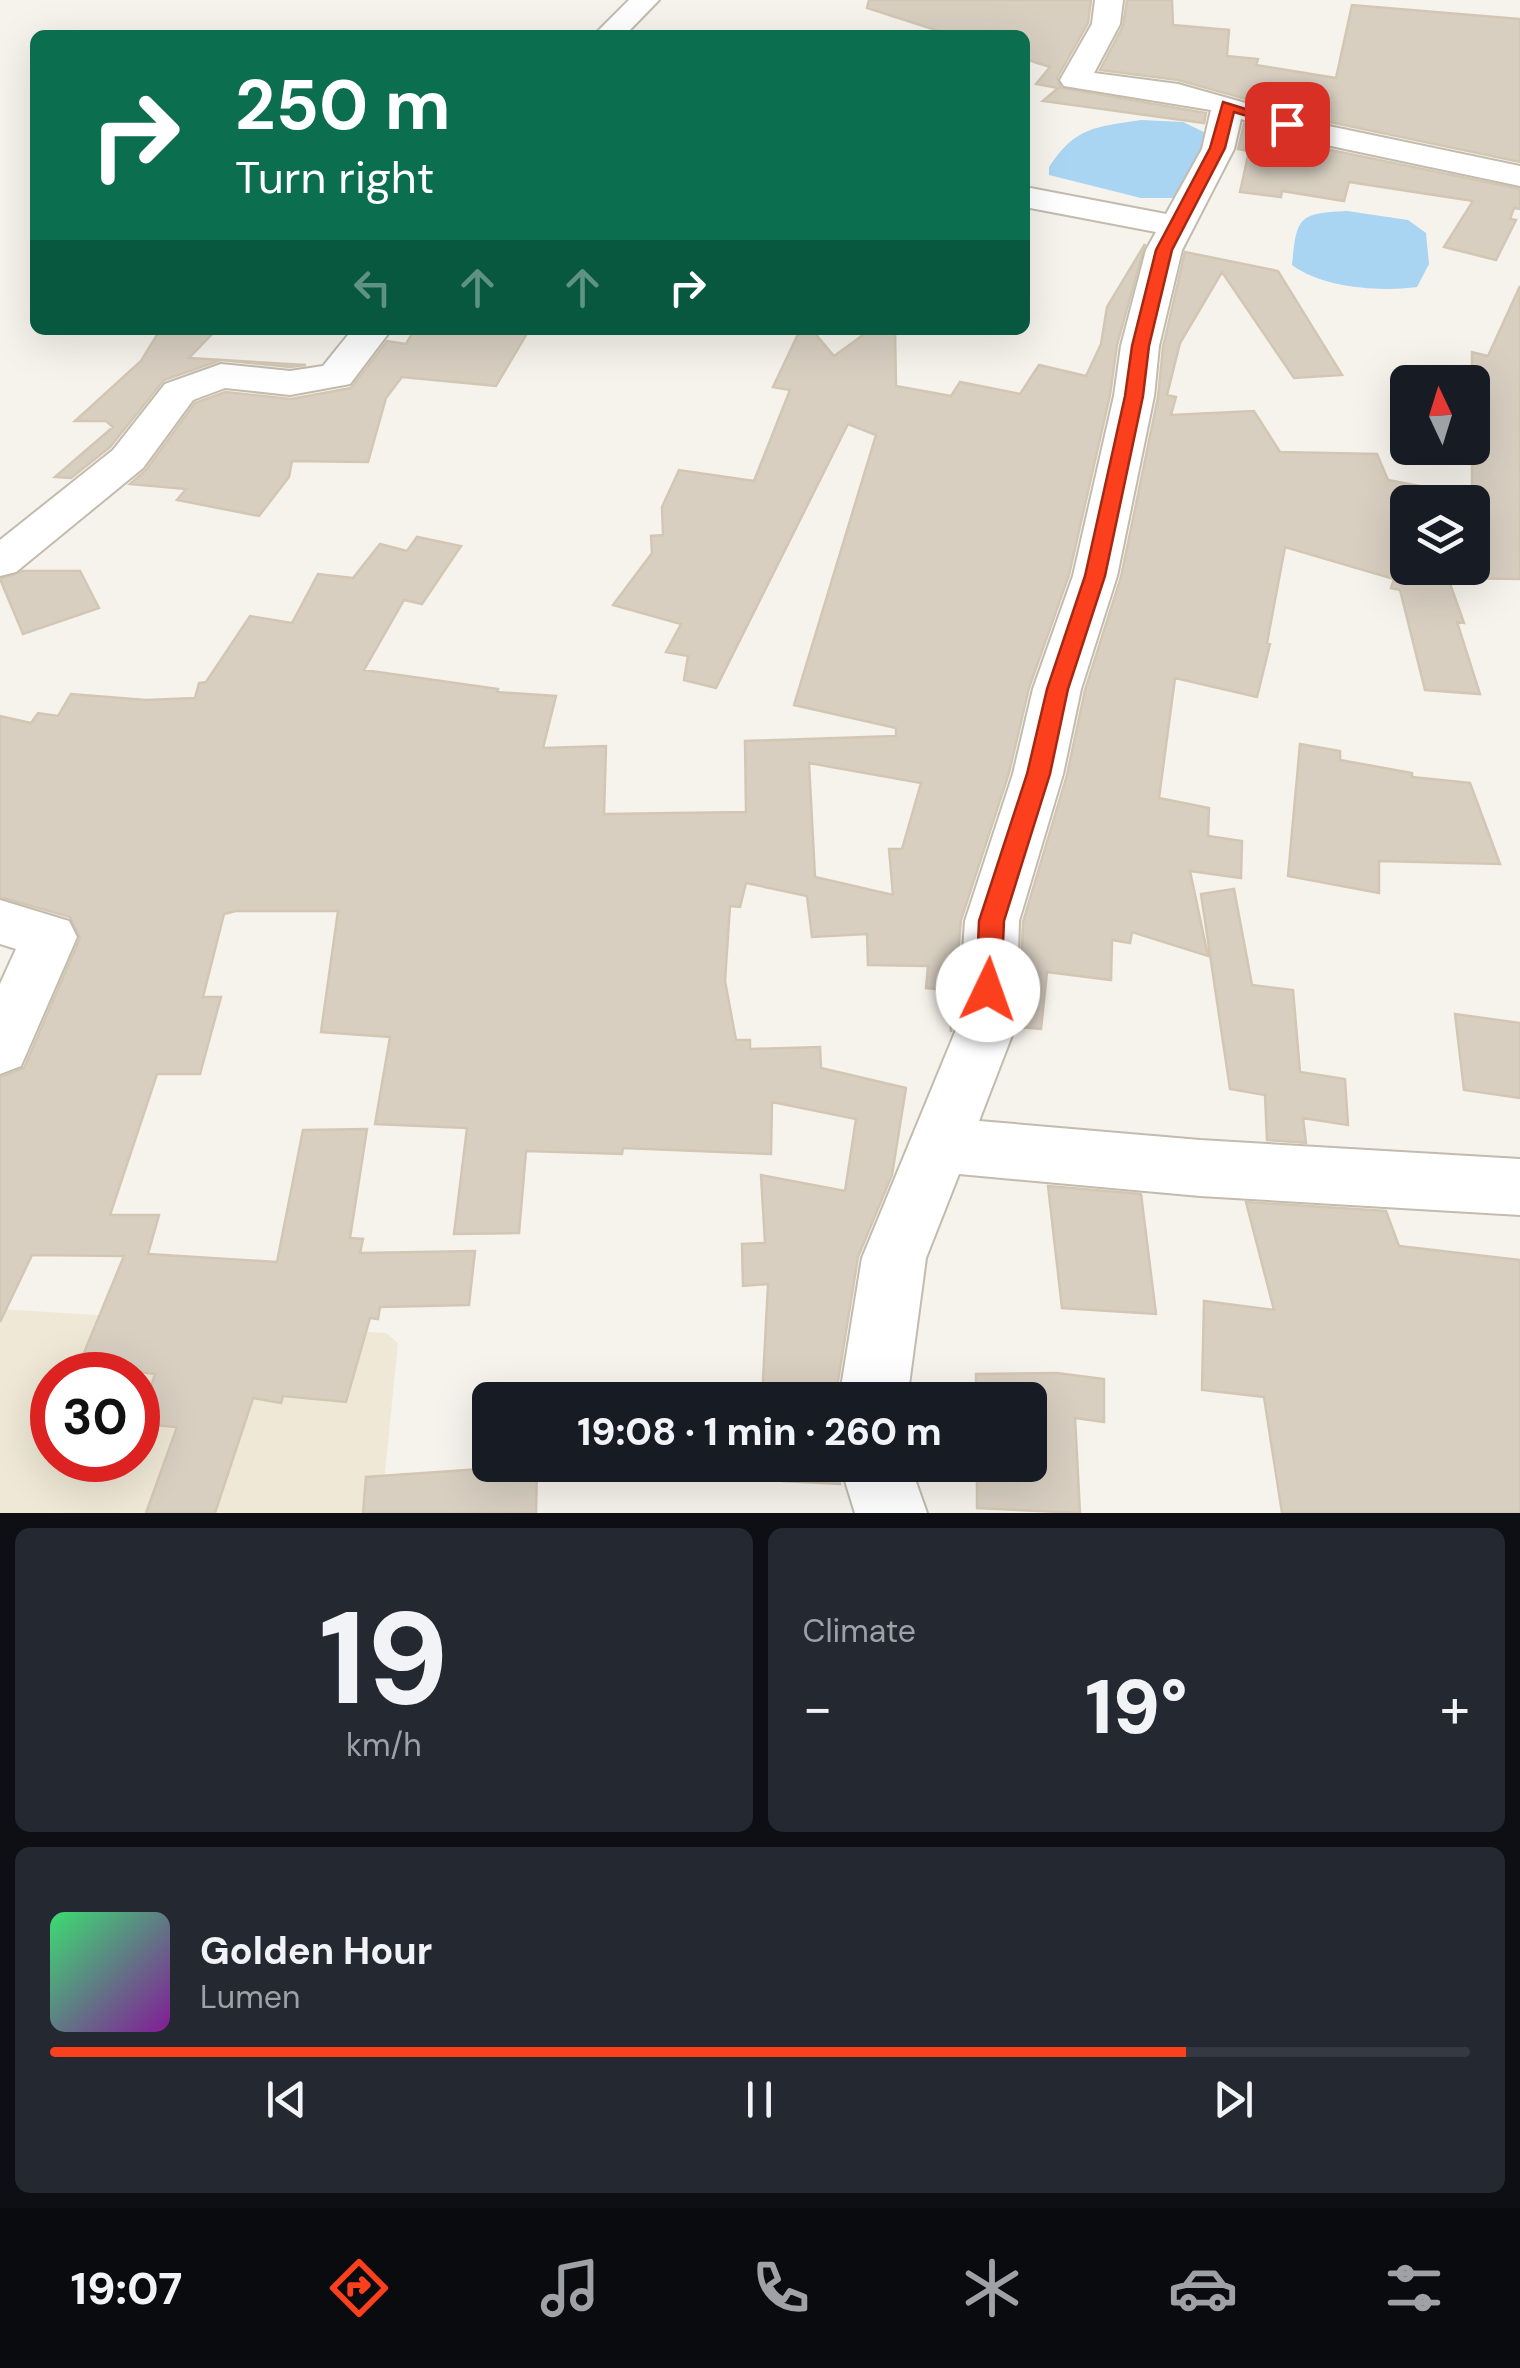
<!DOCTYPE html>
<html lang="en">
<head>
<meta charset="utf-8">
<style>
	:root { --surface:#171b24; --page:#242831; --text:#f1f3f6; --muted:#9ea1a6; --line:#363941; --accent:#fc3f1d }
	body { margin:0; font-family:"DM Sans",sans-serif; background:var(--page); color:var(--text); height:100vh; display:flex; flex-direction:column; font-size:38px; white-space:nowrap }
	* { box-sizing:border-box; margin:0 }
	p { font-size:32px; color:var(--muted) }
	.icon { flex:none; width:55px; height:55px; fill:none; stroke:currentColor; stroke-width:2; stroke-linecap:round; stroke-linejoin:round }
	.map { position:relative; height:1513px; overflow:hidden }
	.side { display:flex; flex-direction:column; gap:15px; padding:15px; background:#0d0f14; flex:1 }
	.side>* { flex:none }
	.guide { position:absolute; left:30px; top:30px; width:1000px; height:305px; border-radius:15px; box-shadow:0 10px 40px #0002; background:#0b6e4f; color:#fff; overflow:hidden }
	.needle { width:65px; rotate:356deg }
	.tools { position:absolute; left:1390px; top:365px; display:grid; gap:20px }
	.tools a { display:grid; place-items:center; width:100px; height:100px; border-radius:15px; background:var(--surface); box-shadow:0 10px 40px #0002; font-size:50px }
	.speed { position:absolute; left:30px; top:1352px; display:flex; gap:20px; font-size:50px; font-weight:700; text-align:center }
	.speed>* { display:grid; place-content:center; width:130px; height:130px; border-radius:50%; background:var(--surface); box-shadow:0 10px 40px #0002; line-height:1 }
	.speed .limit { border:15px solid #d22; background:#fff; color:#111 }
	.pin { position:absolute; display:grid; place-items:center; width:85px; height:85px; color:#fff; margin:-42px; border-radius:20px; box-shadow:0 5px 15px #0006 }
	.me { position:absolute; width:110px; margin:-55px; rotate:3deg; stroke-linejoin:round; filter:drop-shadow(0 0 8px #0008) }
	.turn { display:flex; align-items:center; gap:35px; height:210px; padding:0 40px; font-size:45px }
	.turn .icon { width:130px; height:130px; stroke-width:2.5 }
	.turn b { display:block; font-size:70px; line-height:85px }
	.lanes { display:flex; align-items:center; height:95px; padding:0 40px; background:#0003; justify-content:center; gap:50px; direction:ltr }
	.lanes .off { opacity:.35 }
	.big { font-size:75px; font-weight:800; line-height:1.1 }
	.side .widget { flex:1; display:flex; flex-direction:column; justify-content:center; gap:15px; min-width:0; padding:0 35px; border-radius:15px; background:var(--page) }
	.side .dial { align-items:center; gap:0 }
	.dial b { font-size:130px; line-height:1 }
	.song { display:flex; align-items:center; gap:30px }
	.cover { width:120px; height:120px; border-radius:15px; background:linear-gradient(135deg,hsl(140 70% 55%),hsl(290 70% 35%)) }
	.played { height:10px; border-radius:5px; background:linear-gradient(90deg,var(--accent) 80%,var(--line) 80%) }
	.keys { display:flex; justify-content:space-around; direction:ltr }
	.heat { display:flex; justify-content:space-between; align-items:center; font-size:55px; direction:ltr }
	.side .tiles { flex:1; display:grid; gap:15px; grid-template-columns:1fr 1fr }
	.widget:last-child { grid-column:span 2 }
	.trip { position:absolute; left:472px; top:1382px; width:575px; height:100px; border-radius:15px; background:var(--surface); box-shadow:0 10px 40px #0002; font-weight:800; line-height:100px; text-align:center }
	.menu { display:flex; height:160px; justify-content:space-around; align-items:center; background:#090b0e; color:var(--muted) }
	.menu .icon { width:70px; height:70px }
	.menu .selected { color:var(--accent) }
	.menu b { font-size:45px; color:var(--text) }
	.map>svg:first-child { display:block }
</style>
</head>
<body>
<div class="map">
<svg width="1520" height="1513" viewBox="0 0 1520 1513">
	<rect width="100%" height="100%" fill="#f6f3ec"/>
	<!-- education -->
	<path fill="#efe8d6" fill-rule="evenodd" d="M0 1309 386 1333 398 1343 381 1513H0ZM52 1375H138V1460H52Z"/>
	<!-- water -->
	<path fill="#a9d4f2" d="M1141 120 1183 122 1208 134 1210 140 1177 198H1141L1049 175V167C1075 127 1095 127 1141 120Z
		M1347 211 1408 220 1426 233 1429 264 1417 287C1379 292 1323 288 1292 265 1297 218 1297 213 1347 211Z"/>
	<!-- building -->
	<path fill="#d8cfc1" stroke="#d3c7b4" stroke-width="2.5" fill-rule="evenodd" d="M869 0H1091L1088 23 1057 78 1061 88 1206 113 1204 123 1043 101 1058 88 1036 84 1050 67 1025 59V35H951L867 8Z
		M1127 0H1172L1173 25 1229 30 1227 56 1258 59 1256 65 1336 78 1352 5 1520 19V162L1325 121 1178 80 1100 70 1123 26Z
		M1244 124 1316 147 1520 189V209L1514 208 1510 219 1516 220 1496 260 1444 247 1473 201 1349 182 1344 201 1282 191 1281 197 1240 192 1249 151 1238 149Z
		M1145 244 1117 345 1110 395 1069 575 1029 688 1009 773 961 920 951 1032 950 990 926 988 928 966 868 965 867 934 812 937 807 896 746 883 740 907 730 906 725 981 736 1040H750V1049L820 1047 821 1068 906 1088 892 1175 858 1257 835 1400H762L768 1284 743 1286 742 1244 765 1243 761 1175 845 1191 856 1119 772 1102 771 1154 623 1148 622 1154 526 1151 519 1233 454 1234 467 1128 375 1124 390 1037 321 1032 338 911H236L224 914 203 997H221L200 1074H157L110 1215H159L148 1254 277 1262 303 1130 367 1129 350 1238 363 1239 360 1253 475 1251 469 1305 380 1307 378 1319 370 1318 346 1402 283 1396 281 1403 253 1398 215 1513H146L177 1427 138 1424 155 1374 79 1365 124 1256 32 1255 0 1322V1077L24 1068 80 938 70 917 0 897V716L31 723 38 713 58 716 71 694 146 700 195 698 199 683 206 682 250 616 292 623 318 574 353 578 380 544 407 551 417 537 461 546 422 604 404 600 364 670 498 689 497 692 556 696 543 748 606 746 604 814 746 812 745 741 896 736V728L794 705 876 435 848 424 716 688 684 680 688 656 666 652 681 624 613 605 652 553 651 536 663 535 662 507 679 470 754 481 790 390 773 387 800 330H812L834 356 870 330H895L896 386 951 396 960 382 1020 394 1039 365 1086 376 1101 344 1107 307ZM809 763 921 783 902 849H889L893 895 815 877Z
		M1185 252 1278 271 1342 375 1294 378 1222 272 1180 343 1167 395 1176 397 1171 415 1254 411 1280 452 1377 454 1388 480 1472 496V352L1488 356 1520 286V579L1448 578 1464 623 1457 622 1480 694 1425 690 1400 590 1391 588 1394 579 1285 547 1267 643 1270 644 1257 697 1175 678 1159 798 1209 808 1208 836 1242 841 1241 878 1190 871 1208 956 1132 932 1130 943 1112 940 1111 980 1047 972 1041 1029 1019 1027 1023 922 1067 775 1085 690 1121 577 1158 397 1163 347ZM1408 502H1472V568H1408Z
		M160 330H216L189 358 306 365 290 367 221 360 164 380 110 447 71 478 55 477 113 427 106 421H75L141 361Z
		M414 330H529L496 386 402 377 386 398 368 462 292 461 289 477 259 516 177 500 186 489 130 484 146 470 195 403 225 392 291 399 351 388 387 341 406 344Z
		M23 571H80L99 608 23 634 0 579Z
		M1300 744 1340 751V760L1412 773V777L1470 783 1500 864 1379 861V893L1288 876Z
		M1234 889 1252 985 1293 990 1300 1072 1345 1079 1348 1125 1303 1118 1306 1143 1267 1140 1265 1095 1230 1089 1201 894Z
		M1455 1014 1520 1023V1098L1464 1090Z
		M1048 1186 1141 1194 1156 1314 1062 1308Z
		M1246 1202 1386 1211 1399 1246 1520 1260V1513H1282L1264 1397 1202 1390 1204 1301 1274 1310Z
		M1057 1373 1104 1379V1422L1075 1418 1080 1513 977 1508V1465H1030V1400H976V1374Z
		M537 1465 536 1513H363L366 1477Z
		M784 1465H837L840 1484 783 1481Z"/>
	<g fill="none" stroke-linecap="round" stroke-linejoin="round">
		<defs>
			<path id="minor" d="M629 0H659L625 35H594Z
				M1095 0H1123L1120 24 1094 73 1178 84 1324 125 1520 166V186L1317 143 1241 119 1234 149 1182 250 1159 346 1154 396 1117 576 1081 689 1063 774 1019 921 1016 1025 979 1121 1200 1140 1520 1159V1215L1200 1196 959 1174 926 1258 907 1400H839L862 1258 958 1025 965 921 1013 774 1033 689 1073 576 1114 396 1121 346 1146 250 1156 232 1025 207V187L1166 214 1202 149 1211 110 1064 86 1060 80 1092 24Z
				M352 330H391L350 384 290 395 225 388 193 400 143 468 16 572 0 576V540L113 450 165 384 221 364 290 371 323 366Z
				M0 900 69 921 77 937 21 1066 0 1074V984L16 949 0 944Z
				M840 1465H910L927 1513H855Z"/>
		</defs>
		<!-- minor casing -->
		<use href="#minor" stroke="#c2bbae" stroke-width="4"/>
		<!-- minor -->
		<use href="#minor" fill="#fff" fill-rule="evenodd"/>
	</g>
	<!-- route -->
	<path fill="#fc3f1d" stroke="#a42913" stroke-width="2.5" d="M1223 102 1294 124 1287 128 1234 112 1225 148 1172 250 1149 346 1143 396 1105 576 1068 689 1050 774 1004 921 1001 990 998 998 988 1001 979 998 976 990 979 921 1027 774 1047 689 1085 576 1125 396 1132 346 1156 250 1210 148Z"/>
</svg>
<div class="tools">
<a><svg class="needle" viewBox="-14 -14 28 28"><path d="M0-13l5 13h-10z" fill="#e53935"/><path d="M0 13l5-13h-10z" fill="#9ea1a6"/></svg></a>
<a><svg class="icon" aria-label="layers" viewBox="0 0 24 24"><path d="M12 4l9 5-9 5-9-5zM3 14l9 5 9-5"/></svg></a>
</div>
<div class="speed"><div class="limit">30</div></div>
<div class="pin" style="left:1287px;top:124px;background:#d93025"><svg class="icon" aria-label="arrive" viewBox="0 0 24 24"><path d="M6 21V4h12l-3 4 3 4H6"/></svg></div>
<svg class="me" style="left:988px;top:990px" viewBox="-20 -20 40 40"><circle r="19" fill="#fff"/><path d="M0-13L10 11 0 6-10 11z" fill="#fc3f1d"/></svg>
<div class="trip">19:08 · 1 min · 260 m</div>
<div class="guide">
<div class="turn"><svg class="icon" aria-label="right" viewBox="0 0 24 24"><path d="M7 20v-9h11M14 6l5 5-5 5"/></svg><div><b>250 m</b>Turn right</div></div>
<div class="lanes"><svg class="icon off" aria-label="left" viewBox="0 0 24 24"><path d="M17 20v-9H6M10 6l-5 5 5 5"/></svg><svg class="icon off" aria-label="ahead" viewBox="0 0 24 24"><path d="M12 20V5M6 11l6-6 6 6"/></svg><svg class="icon off" aria-label="ahead" viewBox="0 0 24 24"><path d="M12 20V5M6 11l6-6 6 6"/></svg><svg class="icon" aria-label="right" viewBox="0 0 24 24"><path d="M7 20v-9h11M14 6l5 5-5 5"/></svg></div>
</div>
</div>
<section class="side">
<div class="tiles">
<div class="widget dial"><b>19</b><p>km/h</p></div>
<div class="widget"><p>Climate</p>
<div class="heat"><a>−</a><b class="big">19°</b><a>+</a></div>
</div>
<div class="widget">
<div class="song"><i class="cover"></i><div><b>Golden Hour</b><p>Lumen</p></div></div>
<div class="played"></div>
<div class="keys"><svg class="icon" aria-label="previous" viewBox="0 0 24 24"><path d="M18 5L8 12l10 7zM5 5v14"/></svg><svg class="icon" aria-label="pause" viewBox="0 0 24 24"><path d="M8 5v14M16 5v14"/></svg><svg class="icon" aria-label="next" viewBox="0 0 24 24"><path d="M6 5l10 7-10 7zM19 5v14"/></svg></div>
</div>
</div>
</section>
<nav class="menu">
<b>19:07</b>
<svg class="icon selected" aria-label="directions" viewBox="0 0 24 24"><path d="M12 3l9 9-9 9-9-9zM9 14v-3h6M13 9l2 2-2 2"/></svg>
<svg class="icon" aria-label="music" viewBox="0 0 24 24"><path d="M9 18V5l10-2v13"/><circle cx="6" cy="18" r="3"/><circle cx="16" cy="16" r="3"/></svg>
<svg class="icon" aria-label="phone" viewBox="0 0 24 24"><path d="M5 4h4l2 5-3 2q2 4 5 5l2-3 5 2v4C11 20 4 13 5 4z"/></svg>
<svg class="icon" aria-label="climate" viewBox="0 0 24 24"><path d="M12 3v18M4 7l16 10M4 17L20 7"/></svg>
<svg class="icon" aria-label="car" viewBox="0 0 24 24"><path d="M5 17H2v-5l4-1 3-4h7l3 4 3 1v5h-3M9 17h6M6 11h13"/><circle cx="7" cy="17" r="2"/><circle cx="17" cy="17" r="2"/></svg>
<svg class="icon" aria-label="filters" viewBox="0 0 24 24"><path d="M4 7h16M4 17h16"/><circle cx="9" cy="7" r="2"/><circle cx="15" cy="17" r="2"/></svg>
</nav>
</body>
</html>
